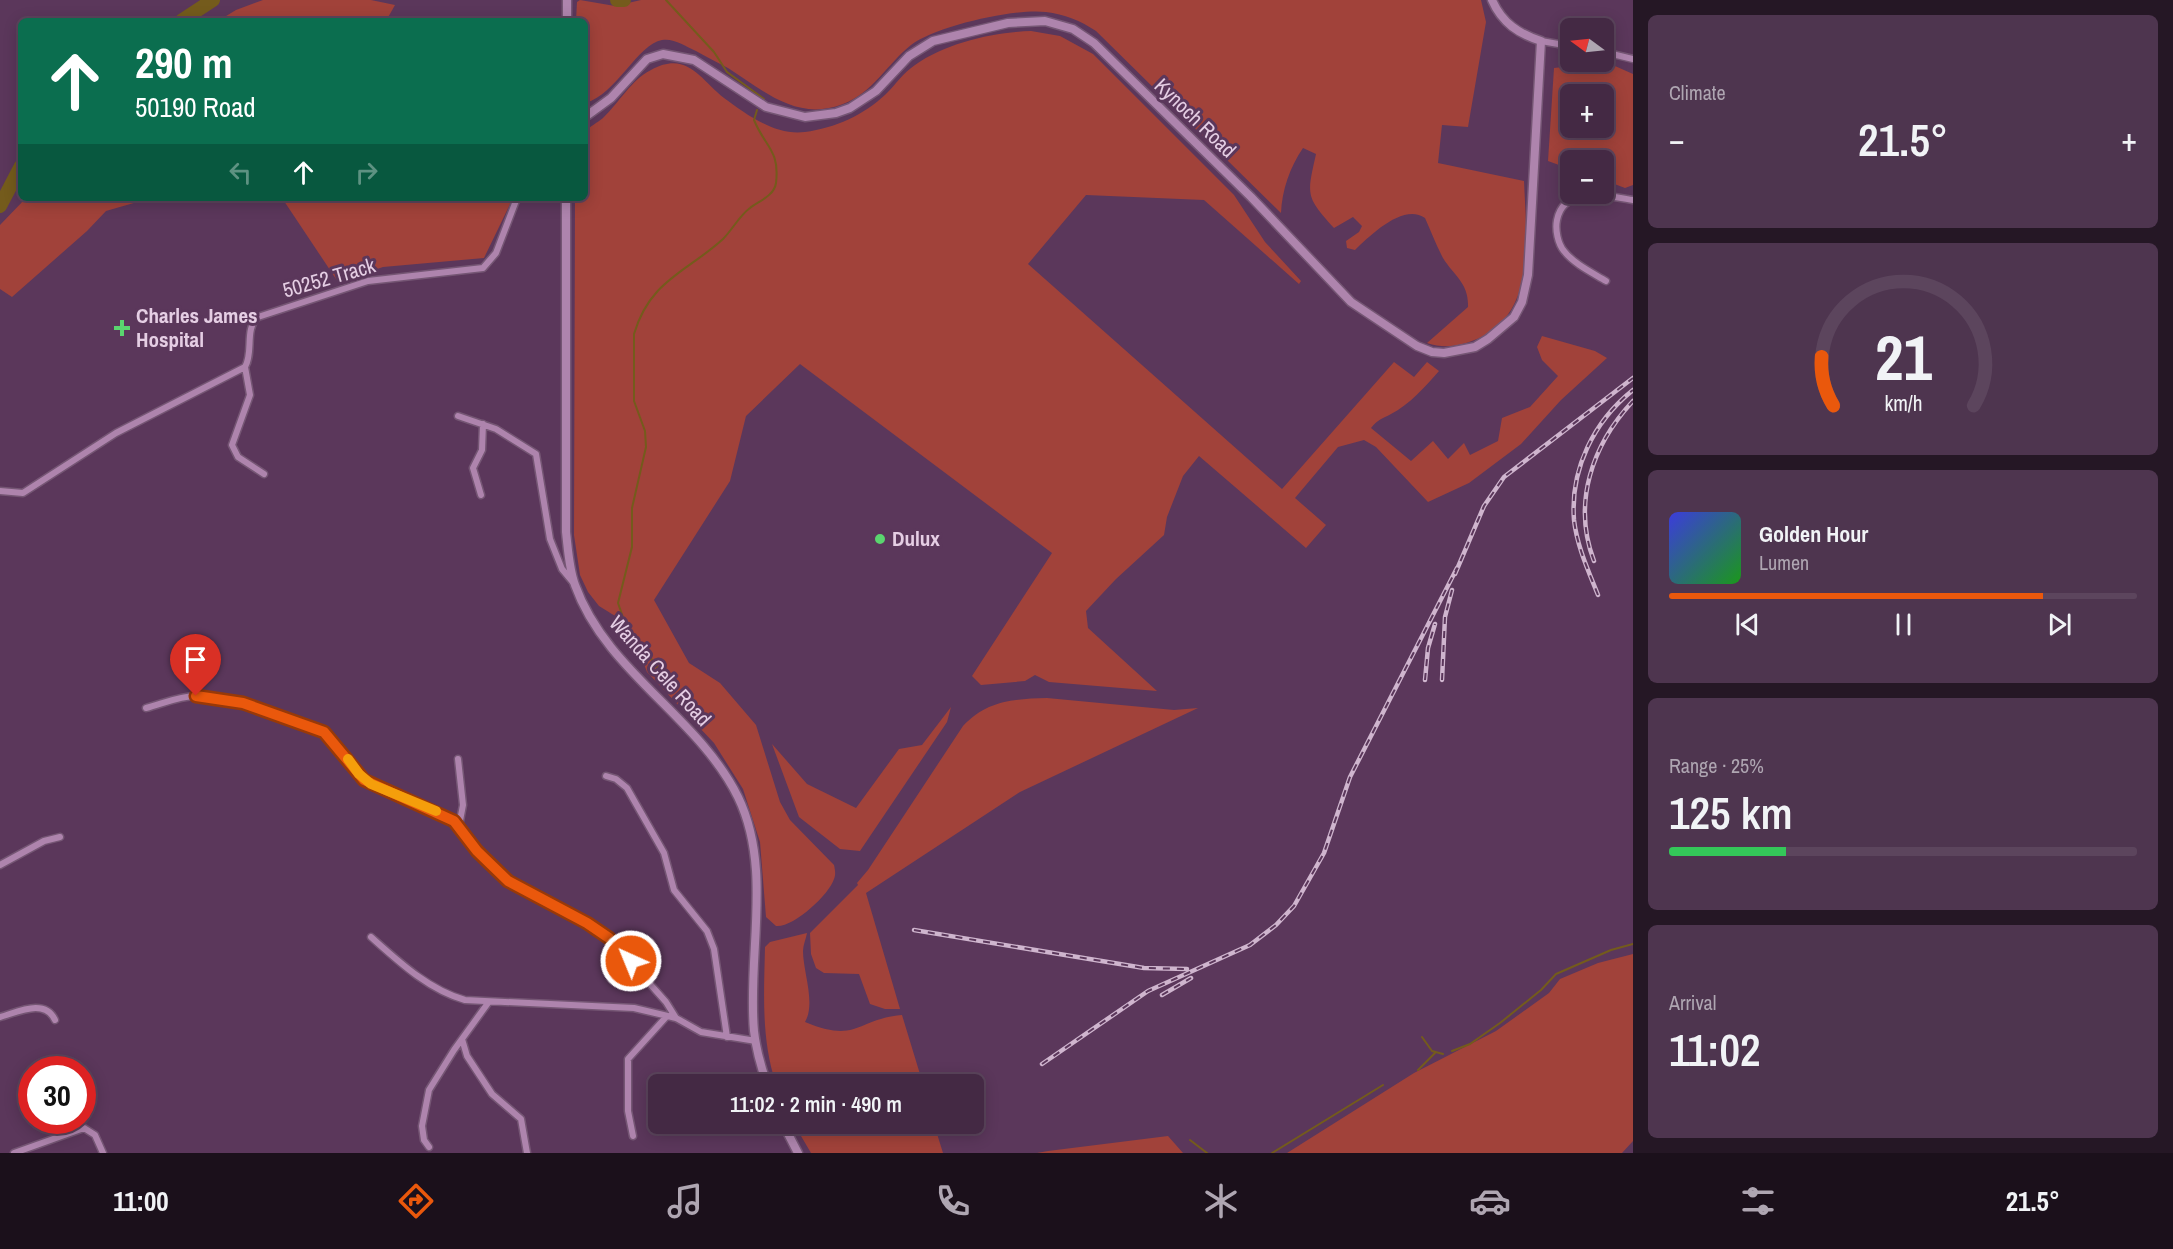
<!DOCTYPE html>
<html lang="en">
<head>
<meta charset="utf-8">
<style>
	:root { --surface:#442944; --page:#4e354f; --text:#f1f3f6; --muted:#afa6b2; --line:#5c455d; --accent:#ea580c }
	body { margin:0; font-family:"Archivo Narrow",sans-serif; background:var(--page); color:var(--text); height:100vh; display:flex; flex-direction:column; font-size:22px; white-space:nowrap }
	* { box-sizing:border-box; margin:0 }
	p { font-size:20px; color:var(--muted) }
	.icon { flex:none; width:33px; height:33px; fill:none; stroke:currentColor; stroke-width:2; stroke-linecap:round; stroke-linejoin:round }
	.map { position:relative; flex:1; overflow:hidden }
	.drawer { display:flex; flex-direction:column; gap:15px; padding:15px; background:#251725; width:540px }
	.drawer>* { flex:none }
	.guide { position:absolute; left:18px; top:18px; width:570px; height:183px; border-radius:9px; box-shadow:0 3px 15px #0003,0 0 0 2px var(--line); background:#0b6e4f; color:#fff; overflow:hidden }
	.needle { width:39px; rotate:285deg }
	.tools { position:absolute; left:1560px; top:18px; display:grid; gap:12px }
	.tools a { display:grid; place-items:center; width:54px; height:54px; border-radius:9px; background:var(--surface); box-shadow:0 3px 15px #0003,0 0 0 2px var(--line); font-size:30px }
	.speed { position:absolute; left:18px; top:1056px; display:flex; gap:12px; font-size:30px; font-weight:700; text-align:center }
	.speed>* { display:grid; place-content:center; width:78px; height:78px; border-radius:50%; background:var(--surface); box-shadow:0 3px 15px #0003,0 0 0 2px var(--line); line-height:1 }
	.speed .limit { border:9px solid #d22; background:#fff; color:#111 }
	.pin { position:absolute; display:grid; place-items:center; width:51px; height:51px; color:#fff; margin:-62px -26px; border-radius:50% 50% 50% 0; rotate:-45deg; box-shadow:0 0 6px #0007 }
	.pin .icon { rotate:45deg }
	.me { position:absolute; width:66px; margin:-33px; rotate:316deg; stroke-linejoin:round; filter:drop-shadow(0 0 4px #0008) }
	.turn { display:flex; align-items:center; gap:21px; height:126px; padding:0 18px; font-size:27px }
	.turn .icon { width:78px; height:78px; stroke-width:2.5 }
	.turn b { display:block; font-size:42px; line-height:51px }
	.lanes { display:flex; align-items:center; height:57px; padding:0 18px; background:#0003; justify-content:center; gap:30px; direction:ltr }
	.lanes .off { opacity:.35 }
	.big { font-size:45px; font-weight:600; line-height:1.1 }
	.drawer .card { flex:1; display:flex; flex-direction:column; justify-content:center; gap:9px; min-width:0; padding:0 21px; border-radius:9px; background:var(--page) }
	.drawer .dial { align-items:center; gap:0 }
	.dial svg { height:156px; overflow:visible; fill:none; stroke:var(--line); stroke-width:7; stroke-linecap:round; text-anchor:middle }
	.dial text { fill:var(--text); stroke:none }
	.song { display:flex; align-items:center; gap:18px }
	.cover { width:72px; height:72px; border-radius:9px; background:linear-gradient(135deg,hsl(240 70% 55%),hsl(120 70% 35%)) }
	.played { height:6px; border-radius:3px; background:linear-gradient(90deg,var(--accent) 80%,var(--line) 80%) }
	.keys { display:flex; justify-content:space-around; direction:ltr }
	.heat { display:flex; justify-content:space-between; align-items:center; font-size:33px; direction:ltr }
	.charge { height:9px; border-radius:4px; background:linear-gradient(90deg,#34c759 25%,var(--line) 0) }
	.trip { position:absolute; left:648px; top:1074px; width:336px; height:60px; border-radius:9px; background:var(--surface); box-shadow:0 3px 15px #0003,0 0 0 2px var(--line); font-weight:600; line-height:60px; text-align:center }
	.dock { display:flex; height:96px; justify-content:space-around; align-items:center; background:#1b101b; color:var(--muted) }
	.dock .icon { width:42px; height:42px }
	.dock .current { color:var(--accent) }
	.dock b { font-size:27px; color:var(--text) }
	main { display:flex; flex:1; min-height:0 }
	.map>svg:first-child { display:block }
</style>
</head>
<body>
<main>
<div class="map">
<svg width="1633" height="1153" viewBox="0 0 1633 1153">
	<rect width="100%" height="100%" fill="#5b375b"/>
	<!-- green -->
	<path fill="#a1423a" fill-rule="evenodd" d="M263 0H371L395 5 386 21H218L236 10Z
		M580 0 615 6 641 0H1481L1486 22 1468 127 1442 125 1438 163 1524 181C1526 235 1538 313 1477 339 1460 346 1445 349 1427 343L1468 307C1469 283 1454 276 1443 258 1436 245 1431 231 1425 218 1403 203 1371 235 1355 250L1347 248 1346 241 1359 232 1362 226 1353 217 1334 228C1305 196 1307 195 1316 154L1303 148C1290 167 1282 190 1281 213L1096 31C1081 21 1064 14 1046 12 1015 8 936 26 911 45 887 64 873 93 843 104 797 122 764 91 728 68 717 62 706 57 696 51 685 46 674 38 662 40 638 44 616 94 586 103L585 21H576L577 2Z
		M1031 31 1060 36 1093 54 1234 195 1265 242 1301 281 1299 284 1204 200 1086 195 1028 264 1282 489 1394 362 1414 377 1427 362 1439 371C1426 386 1409 405 1391 414 1382 419 1378 419 1371 428L1411 461 1433 441 1448 459 1464 443 1470 455 1498 441 1502 418 1530 407 1558 376 1542 360 1537 347 1542 336 1595 351 1607 358 1561 400 1521 444 1469 483 1428 502 1376 447 1364 440 1338 447 1295 498 1326 525 1306 548 1199 456 1183 476 1167 517 1164 535 1116 579 1086 611 1088 628 1157 691 1049 682 1035 675 1025 681 981 685 972 676 1052 553 800 364 746 416 730 481 654 600 689 663 720 683 756 725 780 802 790 820 834 865C835 870 836 874 834 879 829 895 793 928 776 926L766 917 760 842 743 789 714 743 647 672 638 649 620 619 599 606 588 592 580 575 574 535 575 198H585V132C590 126 597 123 603 118 619 103 631 80 651 70 687 50 700 79 724 98 747 115 776 136 805 132 835 128 864 115 886 94 896 84 903 73 915 65 946 43 993 32 1031 31Z
		M1606 62 1633 74V185L1625 188 1604 180V160H1570V169L1548 161 1554 68ZM1570 94H1604V128H1570Z
		M26 198H151L106 211 87 231 12 297 0 289V225Z
		M282 198H513L484 258 383 267 338 282Z
		M1047 698 1174 710 1198 708 1020 792 866 893 900 1009H885L870 1004 859 974 824 973 816 968 811 954 810 933 858 885 857 883 868 870 963 726C987 700 1014 699 1047 698Z
		M951 707 947 722 860 851 840 849 799 817 772 744 807 784 856 808 899 749 922 745Z
		M807 933C806 939 803 945 803 951 803 972 816 1003 805 1022 858 1044 856 1019 902 1015L923 1084H776C761 1039 764 994 765 947L770 942Z
		M1633 954V1141L1622 1153H1287L1414 1073 1496 1031 1549 993 1560 979 1598 963Z
		M794 1124H934L943 1153H811Z
		M1168 1136 1183 1153H1037L1048 1151Z"/>
	<g fill="none" stroke-linecap="round" stroke-linejoin="round">
		<!-- stream -->
		<path stroke="#745b1c" stroke-width="2" d="M666 0 714 52 727 72 764 99
			M674 690 625 623 618 603 632 547V508L646 447 645 431 634 401V334C650 280 687 272 723 239 733 229 739 216 750 208 759 201 774 196 776 183 780 150 765 147 754 120L757 110
			M1422 1037 1432 1051 1443 1054
			M1452 1051 1470 1044 1500 1023 1541 990 1556 974 1611 950 1633 944
			M1418 1070 1435 1053
			M1190 1140 1207 1153
			M1272 1153 1383 1085"/>
		<!-- river -->
		<path stroke="#745b1c" stroke-width="14" d="M617 0H624
			M181 21 213 0
			M0 206 21 166"/>
		<defs>
			<path id="minor" d="M1541 41 1570 46
				M1604 52 1633 59
				M1606 281C1593 273 1574 264 1564 251 1558 244 1555 230 1557 220 1564 185 1608 196 1633 200
				M245 367 250 395 232 445 238 457 264 474
				M458 416 496 429 536 454 550 539 562 569 572 581
				M0 491 23 493 116 433 245 367C254 352 244 329 258 317L368 281 483 268 496 253 517 198
				M481 495 473 468 482 450 483 424
				M146 708C162 704 179 696 196 696 238 695 280 714 318 729L329 736 365 780 454 821 477 851 509 881 587 923 609 938 666 1002 676 1018
				M458 759 463 805 459 826
				M606 776 616 779 627 788 664 853 674 890 707 931 714 949 727 1037
				M0 865 44 841 60 837
				M371 937C399 962 429 990 465 1000L634 1008 676 1018 701 1032 756 1041
				M0 1017C18 1012 45 998 55 1020
				M462 1039 467 1056 492 1094 521 1119 527 1153
				M633 1136 628 1111V1059L667 1016
				M429 1147 424 1140 422 1126 429 1090 454 1050 488 1003
				M14 1153 84 1128 95 1135 103 1153"/>
			<path id="tertiary" d="M567 0V21
				M585 117 611 98 647 59 663 54 694 60 766 107 805 117 836 113 850 108 876 91 909 56 933 41 1008 23 1045 21 1073 29 1094 43 1251 197 1351 302 1417 346 1432 352 1444 353 1475 347 1488 339 1514 317 1522 302 1528 275 1541 41C1519 34 1502 23 1492 0
				M566 198V532C568 549 569 569 575 585 606 672 698 716 738 797 773 869 747 955 754 1031 756 1049 761 1067 767 1084
				M783 1124 798 1153"/>
		</defs>
		<!-- minor casing -->
		<use href="#minor" stroke="#755674" stroke-width="9"/>
		<!-- tertiary casing -->
		<use href="#tertiary" stroke="#755674" stroke-width="11"/>
		<!-- minor -->
		<use href="#minor" stroke="#ae84ad" stroke-width="6"/>
		<!-- tertiary -->
		<use href="#tertiary" stroke="#ae84ad" stroke-width="8"/>
		<defs>
			<path id="rail" d="M1594 561C1572 503 1592 445 1633 401
				M1455 574 1484 506 1504 477 1633 378
				M1598 595C1588 570 1577 546 1574 520 1570 469 1594 421 1633 390
				M1425 680 1428 648 1435 624
				M1442 680 1445 617 1452 590
				M914 930 1144 968 1187 969
				M1162 995 1191 978
				M1042 1064 1148 991 1250 945 1276 925 1294 906 1324 853 1350 777 1457 568"/>
		</defs>
		<!-- rail casing -->
		<use href="#rail" stroke="#cfb5ce" stroke-width="4.5"/>
		<!-- rail -->
		<use href="#rail" stroke="#5b375b" stroke-width="2" stroke-dasharray="7" stroke-linecap="butt"/>
	</g>
	<g fill="none" stroke-linecap="round" stroke-linejoin="round">
		<defs>
			<path id="route" d="M196 696 243 703 324 732 364 780 454 821 477 851 508 881 587 923 609 938 631 961"/>
		</defs>
		<!-- route casing -->
		<use href="#route" stroke="#983908" stroke-width="15"/>
		<!-- route -->
		<use href="#route" stroke="#ea580c" stroke-width="10"/>
		<!-- slow -->
		<path stroke="#f59e0b" stroke-width="10" d="M348 759 359 774 371 784 436 811"/>
	</g>
	<!-- markers -->
	<g fill="#5ad56f" stroke="#5b375b" stroke-width="2">
		<path d="M119 319h6v6h6v6h-6v6h-6v-6h-6v-6h6z"/>
		<circle cx="880" cy="539" r="6"/>
	</g>
	<g text-anchor="middle" stroke-width="6" stroke-linejoin="round" paint-order="stroke">
		<!-- street labels -->
		<g font-size="21" fill="#e5cee4" stroke="#5b375b">
			<text transform="translate(1195 118) rotate(44)" y="7">Kynoch Road</text>
			<text transform="translate(329 278) rotate(-16)" y="7">50252 Track</text>
			<text transform="translate(660 671) rotate(48)" y="7">Wanda Cele Road</text>
		</g>
		<!-- poi labels -->
		<g font-size="21" font-weight="bold" fill="#e5cee4" stroke="#5b375b" text-anchor="start">
			<text x="136" y="323">Charles James<tspan x="136" dy="24">Hospital</tspan></text>
			<text x="892" y="546">Dulux</text>
		</g>
	</g>
</svg>
<div class="tools">
<a><svg class="needle" viewBox="-14 -14 28 28"><path d="M0-13l5 13h-10z" fill="#e53935"/><path d="M0 13l5-13h-10z" fill="#afa6b2"/></svg></a>
<a>+</a>
<a>−</a>
</div>
<div class="speed"><div class="limit">30</div></div>
<div class="pin" style="left:196px;top:696px;background:#d93025"><svg class="icon" aria-label="arrive" viewBox="0 0 24 24"><path d="M6 21V4h12l-3 4 3 4H6"/></svg></div>
<svg class="me" style="left:631px;top:961px" viewBox="-20 -20 40 40"><circle r="17" fill="#ea580c" stroke="#fff" stroke-width="3"/><path d="M0-11L8 9 0 5-8 9z" fill="#fff"/></svg>
<div class="trip">11:02 · 2 min · 490 m</div>
<div class="guide">
<div class="turn"><svg class="icon" aria-label="ahead" viewBox="0 0 24 24"><path d="M12 20V5M6 11l6-6 6 6"/></svg><div><b>290 m</b>50190 Road</div></div>
<div class="lanes"><svg class="icon off" aria-label="left" viewBox="0 0 24 24"><path d="M17 20v-9H6M10 6l-5 5 5 5"/></svg><svg class="icon" aria-label="ahead" viewBox="0 0 24 24"><path d="M12 20V5M6 11l6-6 6 6"/></svg><svg class="icon off" aria-label="right" viewBox="0 0 24 24"><path d="M7 20v-9h11M14 6l5 5-5 5"/></svg></div>
</div>
</div>
<section class="drawer">
<div class="card"><p>Climate</p>
<div class="heat"><a>−</a><b class="big">21.5°</b><a>+</a></div>
</div>
<div class="card dial"><svg viewBox="0 0 100 80">
<path d="M14 69A42 42 0 1 1 86 69"/>
<path d="M14 69A42 42 0 0 1 8 44" stroke="#ea580c"/>
<text x="50" y="56" font-size="32" font-weight="700">21</text>
<text x="50" y="72" font-size="11">km/h</text>
</svg></div>
<div class="card">
<div class="song"><i class="cover"></i><div><b>Golden Hour</b><p>Lumen</p></div></div>
<div class="played"></div>
<div class="keys"><svg class="icon" aria-label="previous" viewBox="0 0 24 24"><path d="M18 5L8 12l10 7zM5 5v14"/></svg><svg class="icon" aria-label="pause" viewBox="0 0 24 24"><path d="M8 5v14M16 5v14"/></svg><svg class="icon" aria-label="next" viewBox="0 0 24 24"><path d="M6 5l10 7-10 7zM19 5v14"/></svg></div>
</div>
<div class="card"><p>Range · 25%</p><b class="big">125 km</b><div class="charge"></div></div>
<div class="card"><p>Arrival</p><b class="big">11:02</b></div>
</section>
</main>
<nav class="dock">
<b>11:00</b>
<svg class="icon current" aria-label="directions" viewBox="0 0 24 24"><path d="M12 3l9 9-9 9-9-9zM9 14v-3h6M13 9l2 2-2 2"/></svg>
<svg class="icon" aria-label="music" viewBox="0 0 24 24"><path d="M9 18V5l10-2v13"/><circle cx="6" cy="18" r="3"/><circle cx="16" cy="16" r="3"/></svg>
<svg class="icon" aria-label="phone" viewBox="0 0 24 24"><path d="M5 4h4l2 5-3 2q2 4 5 5l2-3 5 2v4C11 20 4 13 5 4z"/></svg>
<svg class="icon" aria-label="climate" viewBox="0 0 24 24"><path d="M12 3v18M4 7l16 10M4 17L20 7"/></svg>
<svg class="icon" aria-label="car" viewBox="0 0 24 24"><path d="M5 17H2v-5l4-1 3-4h7l3 4 3 1v5h-3M9 17h6M6 11h13"/><circle cx="7" cy="17" r="2"/><circle cx="17" cy="17" r="2"/></svg>
<svg class="icon" aria-label="filters" viewBox="0 0 24 24"><path d="M4 7h16M4 17h16"/><circle cx="9" cy="7" r="2"/><circle cx="15" cy="17" r="2"/></svg>
<b>21.5°</b>
</nav>
</body>
</html>
